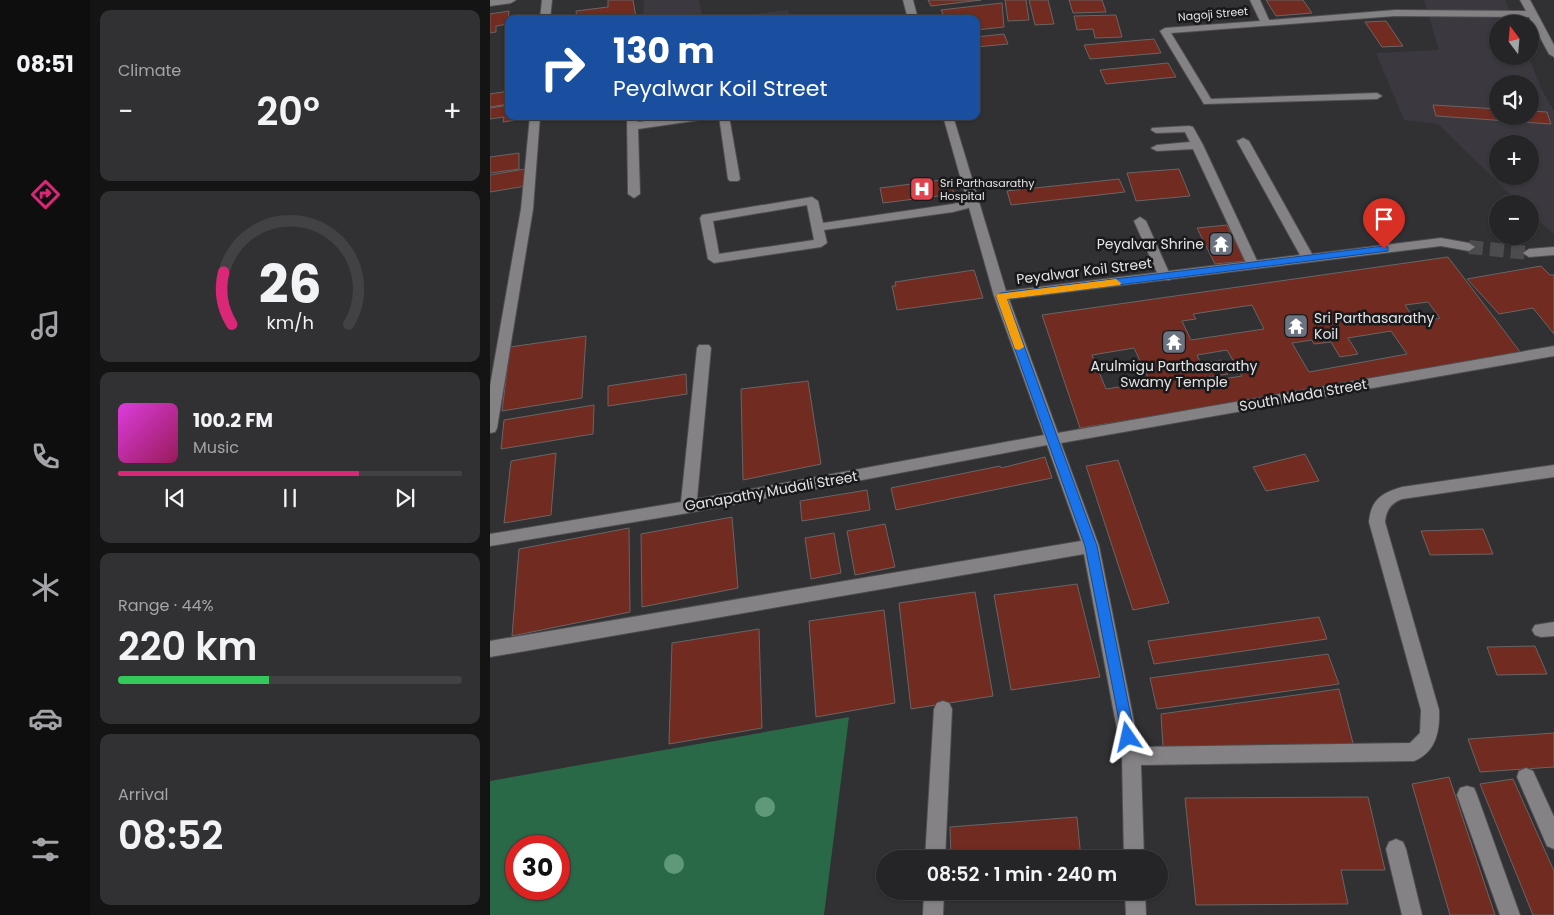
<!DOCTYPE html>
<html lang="en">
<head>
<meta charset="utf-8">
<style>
	:root { --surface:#252426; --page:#313032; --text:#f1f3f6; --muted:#a3a4a7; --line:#424143; --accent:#db2777 }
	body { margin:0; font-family:Poppins,sans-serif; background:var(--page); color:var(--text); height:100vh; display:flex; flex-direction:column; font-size:19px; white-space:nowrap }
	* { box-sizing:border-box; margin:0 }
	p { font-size:16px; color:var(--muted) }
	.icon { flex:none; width:28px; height:28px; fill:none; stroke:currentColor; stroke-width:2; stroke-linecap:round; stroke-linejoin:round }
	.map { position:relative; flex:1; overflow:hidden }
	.side { display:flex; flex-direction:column; gap:10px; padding:10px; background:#141415; width:400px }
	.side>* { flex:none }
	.hud { position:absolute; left:15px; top:15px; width:475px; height:105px; border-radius:10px; box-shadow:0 1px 4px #0004,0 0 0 1px var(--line); background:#1a4fa0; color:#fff; overflow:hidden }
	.needle { width:32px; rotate:344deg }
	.tools { position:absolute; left:999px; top:15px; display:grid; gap:10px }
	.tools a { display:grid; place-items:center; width:50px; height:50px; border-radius:50%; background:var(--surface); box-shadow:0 1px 4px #0004,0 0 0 1px var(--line); font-size:25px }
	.speed { position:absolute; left:15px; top:835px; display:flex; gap:10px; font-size:25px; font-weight:700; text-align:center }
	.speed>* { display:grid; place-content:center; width:65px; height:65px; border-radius:50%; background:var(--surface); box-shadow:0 1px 4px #0004,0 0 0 1px var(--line); line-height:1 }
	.speed .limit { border:8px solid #d22; background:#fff; color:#111 }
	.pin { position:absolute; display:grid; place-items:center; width:42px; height:42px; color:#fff; margin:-51px -21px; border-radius:50% 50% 50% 0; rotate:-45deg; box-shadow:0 0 5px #0007 }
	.pin .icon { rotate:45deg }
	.me { position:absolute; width:55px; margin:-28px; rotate:349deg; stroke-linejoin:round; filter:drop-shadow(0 0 4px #0008) }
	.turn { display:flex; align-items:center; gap:18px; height:105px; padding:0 25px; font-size:22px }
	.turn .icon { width:65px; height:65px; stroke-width:2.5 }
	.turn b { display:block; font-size:35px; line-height:42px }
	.big { font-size:38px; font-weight:600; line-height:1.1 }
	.side .card { flex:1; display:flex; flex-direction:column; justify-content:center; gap:8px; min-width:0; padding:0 18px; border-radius:10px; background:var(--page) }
	.side .dial { align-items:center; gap:0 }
	.dial svg { height:130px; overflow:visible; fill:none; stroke:var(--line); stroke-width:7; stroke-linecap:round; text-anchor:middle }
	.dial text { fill:var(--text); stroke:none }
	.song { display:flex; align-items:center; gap:15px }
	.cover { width:60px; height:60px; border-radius:8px; background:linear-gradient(135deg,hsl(300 70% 55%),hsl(330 70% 35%)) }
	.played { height:5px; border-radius:2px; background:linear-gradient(90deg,var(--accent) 70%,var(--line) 70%) }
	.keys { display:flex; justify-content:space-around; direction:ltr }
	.heat { display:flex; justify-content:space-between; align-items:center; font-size:28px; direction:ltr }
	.charge { height:8px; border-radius:4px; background:linear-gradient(90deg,#34c759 44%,var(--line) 0) }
	.trip { position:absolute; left:386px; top:850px; width:292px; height:50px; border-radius:25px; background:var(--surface); box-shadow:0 1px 4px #0004,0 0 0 1px var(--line); font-weight:600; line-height:50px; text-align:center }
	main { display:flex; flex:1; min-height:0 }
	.tab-bar { display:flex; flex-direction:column; width:90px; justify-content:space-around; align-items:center; background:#0f0e0f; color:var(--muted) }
	.tab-bar .icon { width:35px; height:35px }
	.tab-bar .current { color:var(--accent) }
	.tab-bar b { font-size:22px; color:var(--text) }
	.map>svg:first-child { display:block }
</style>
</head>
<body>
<main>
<nav class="tab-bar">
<b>08:51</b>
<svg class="icon current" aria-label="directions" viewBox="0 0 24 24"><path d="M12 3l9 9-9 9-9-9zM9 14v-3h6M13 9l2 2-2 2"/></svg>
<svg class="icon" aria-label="music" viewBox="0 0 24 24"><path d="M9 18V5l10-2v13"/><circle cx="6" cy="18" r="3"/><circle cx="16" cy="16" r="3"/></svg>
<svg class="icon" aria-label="phone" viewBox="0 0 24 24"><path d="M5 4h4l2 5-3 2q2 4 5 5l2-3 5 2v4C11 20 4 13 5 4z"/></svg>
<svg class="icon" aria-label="climate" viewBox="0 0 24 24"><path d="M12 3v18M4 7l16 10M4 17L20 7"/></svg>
<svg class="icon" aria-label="car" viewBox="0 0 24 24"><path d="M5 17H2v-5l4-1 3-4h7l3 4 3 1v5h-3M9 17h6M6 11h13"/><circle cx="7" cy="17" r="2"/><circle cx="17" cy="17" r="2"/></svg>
<svg class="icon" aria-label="filters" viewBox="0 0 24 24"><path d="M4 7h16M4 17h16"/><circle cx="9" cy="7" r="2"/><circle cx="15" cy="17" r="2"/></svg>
</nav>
<section class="side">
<div class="card"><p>Climate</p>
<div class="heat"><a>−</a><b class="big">20°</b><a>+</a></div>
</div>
<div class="card dial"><svg viewBox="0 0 100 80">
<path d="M14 69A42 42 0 1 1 86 69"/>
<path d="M14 69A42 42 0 0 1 9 37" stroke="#db2777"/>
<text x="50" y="56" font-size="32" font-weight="700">26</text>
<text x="50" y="72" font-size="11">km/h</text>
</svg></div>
<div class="card">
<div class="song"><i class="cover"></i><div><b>100.2 FM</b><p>Music</p></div></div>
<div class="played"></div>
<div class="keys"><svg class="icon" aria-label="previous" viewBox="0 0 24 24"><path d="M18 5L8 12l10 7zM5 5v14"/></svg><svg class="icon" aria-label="pause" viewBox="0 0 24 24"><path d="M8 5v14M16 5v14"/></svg><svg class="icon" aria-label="next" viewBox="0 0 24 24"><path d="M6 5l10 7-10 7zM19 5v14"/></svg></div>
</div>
<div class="card"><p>Range · 44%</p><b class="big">220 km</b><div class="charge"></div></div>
<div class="card"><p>Arrival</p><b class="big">08:52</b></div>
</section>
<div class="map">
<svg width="1064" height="915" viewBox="0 0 1064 915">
	<rect width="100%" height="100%" fill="#313033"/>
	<!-- built -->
	<path fill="#3c3840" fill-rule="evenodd" d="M154 0H209L213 19H153Z
		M934 0H1015L1025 24H1008V56H1038L1052 90 1064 111V234L1040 213V204H1030L948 124 914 120 886 53 949 50ZM1008 84H1040V116H1008ZM1008 144H1040V176H1008Z
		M298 10 300 19H225Z"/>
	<!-- green -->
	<path fill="#2a6947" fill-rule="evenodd" d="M359 717 334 915H0V781ZM26 846H69V889H26Z"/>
	<!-- building -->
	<path fill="#712b21" stroke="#696564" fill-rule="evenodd" d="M118 0H143L146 17 87 19 86 11 118 7Z
		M438 0H491L441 6Z
		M515 0H536L539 20 518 21Z
		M539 0H558L564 24 545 25Z
		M579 0H612L616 12 583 13Z
		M776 0H813L822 13 786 16Z
		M512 3 514 27 486 30V19H451L450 15 453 14 451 10Z
		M19 11 18 24 6 26V32L0 33V14Z
		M626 15 632 37 605 38 603 29 587 30 584 16Z
		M896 21 913 46 892 47 875 22Z
		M514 34 518 44 486 47V37Z
		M664 39 671 53 600 59 594 45Z
		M678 63 686 77 616 84 610 70Z
		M19 91V104L0 107V94Z
		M19 105V116H41L40 118 13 122 14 117 0 119V108Z
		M943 105 1008 109V116H1040V111L1057 112 1061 124 946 116Z
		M154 116H185L155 120Z
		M29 153V169L0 173V157Z
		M35 169 36 186 0 192V175Z
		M689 169 700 196 646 201 637 173Z
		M460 179 464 194 393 203 390 188Z
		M629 179 635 192 521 205 517 191Z
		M737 225 755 261 725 264 707 228Z
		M958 257 1034 357 590 428 552 315ZM938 302 950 318 927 323 915 305ZM762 305 774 329 701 340 692 321 706 319 703 314ZM901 331 917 354 819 372 802 343 822 340 824 344 841 342 850 357 868 354 858 338ZM644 348 660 382 616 389 602 355ZM737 350 752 376 720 381 718 377 738 374 731 360 711 364 707 355Z
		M1051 266 1060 275H1064V334L1043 308 1009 314 977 279Z
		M484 270 493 298 407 310 402 286H406L405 282Z
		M96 336 92 398 12 411 20 347Z
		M196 374 197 394 118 406V386Z
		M318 381 331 464 253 480 251 389Z
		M104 405 103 434 11 449 14 420Z
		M66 453 61 515 14 523 21 461Z
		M815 454 829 481 776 491 763 467Z
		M555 457 562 478 406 510 401 488 510 466 511 468Z
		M628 460 679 603 643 610 596 466Z
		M377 490 380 510 312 521 310 501Z
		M242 517 248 588 152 607 151 534Z
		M395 524 405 567 365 575 357 531Z
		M139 528 140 612 22 636 29 549Z
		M993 529 1003 554 940 555 931 531Z
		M344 533 351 573 321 579 315 538Z
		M587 584 610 677 521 690 504 595Z
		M485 592 503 696 421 709 409 603Z
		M394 610 405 703 326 717 319 621Z
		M829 617 837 639 664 664 658 641Z
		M269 629 272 728 179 744 182 643Z
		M1045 646 1057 674 1007 675 997 647Z
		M838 654 849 684 667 709 660 678Z
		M849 689 864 747H673L671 714Z
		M1064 733V767L990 772 978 739Z
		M959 777 1005 915H960L922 784Z
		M1023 779 1064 871V915H1043L990 784Z
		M878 797 895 870H851L858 904 706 905 695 798Z
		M587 817 591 859H461L460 827Z"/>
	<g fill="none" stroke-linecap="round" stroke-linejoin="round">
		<!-- street-tunnel -->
		<path stroke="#4c4b4e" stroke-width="14" stroke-dasharray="14 7" stroke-linecap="butt" d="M979 247 1039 253"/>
		<defs>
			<path id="lane" d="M699 126 703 127 713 145 769 265 767 268 763 269 757 265 703 149 667 151 661 148 667 145 700 142 695 132 666 133 661 130 662 128Z
				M322 197 328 201 333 223 463 204 482 199 488 203 486 206 463 212 334 230 337 243 331 247 224 263 218 259 210 218 212 215ZM317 205 324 240 229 254 223 221Z
				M650 217 656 221 681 277 680 280H670L669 277 644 221Z"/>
			<path id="street" d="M0 0H26L21 3 0 6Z
				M52 0H62L60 19H50Z
				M413 0H423L428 19H418Z
				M760 0H770L779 20 905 10 1036 11 1030 0H1040L1064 45V57L1059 54 1039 17 905 16 681 33 721 99 887 93 892 96 887 99 714 104 670 31 675 28 770 21Z
				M40 116H50L43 209 7 428 5 432 0 433V386L31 209Z
				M137 116H147L148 122 191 116H222L217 119 148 129 150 194 144 198 138 194Z
				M229 116H239L250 179 248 181H240L238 179Z
				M453 116H463L516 291 810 255 747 141 753 138 759 141 822 254 951 238 979 243 985 247 979 251 951 246 519 299 568 433 1064 346V356L571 443 609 546 649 747 920 743 930 733 931 710 879 522C881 499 892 493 912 487L1064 465V477L912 499C901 503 896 510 895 522L949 710C950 731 946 752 924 761L651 765 654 859H634L632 756 594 554 0 657V641L591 541 557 445 198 513 0 546V534L191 502 207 348 209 345H219L221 348 207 499 554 435 504 296Z
				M1064 247V255L1039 257 1033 253 1039 249Z
				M1064 622V636L1051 637 1045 635 1042 630 1045 625Z
				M453 701 459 703 462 709 455 859H435L444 709 447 703Z
				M1036 768 1043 771 1064 817V849L1057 846 1027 777 1029 771Z
				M977 786 984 788 987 795 1030 915H1010L967 795 970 788Z
				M906 839 913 842 916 849 932 915H912L896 849 899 842Z
				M434 891H454L453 915H433Z
				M635 891H655L656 915H636Z"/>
		</defs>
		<!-- lane casing -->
		<use href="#lane" stroke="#4e4d50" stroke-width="2"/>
		<!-- street casing -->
		<use href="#street" stroke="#4e4d50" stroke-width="2"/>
		<!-- lane -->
		<use href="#lane" fill="#848285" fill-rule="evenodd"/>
		<!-- street -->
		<use href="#street" fill="#848285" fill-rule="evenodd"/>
	</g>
	<!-- trees -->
	<g fill="#5f9979">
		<circle cx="275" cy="807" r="10"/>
		<circle cx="184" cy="864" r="10"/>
	</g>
	<!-- route -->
	<path fill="#1a73e8" stroke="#114b97" d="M894 246 898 247V251L517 299 607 546 645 737 643 741 638 743 633 741 595 546 506 296 511 293Z"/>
	<!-- slow -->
	<path fill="#f59e0b" d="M626 279 631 283 630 285 517 299 534 347 529 350 525 349 506 296 508 294Z"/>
	<!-- icons -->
	<defs>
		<symbol id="hospital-square" viewBox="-11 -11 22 22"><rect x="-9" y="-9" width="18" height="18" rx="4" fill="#e0444e" stroke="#19181a"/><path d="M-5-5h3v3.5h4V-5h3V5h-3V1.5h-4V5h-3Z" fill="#fff"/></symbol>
		<symbol id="temple-square" viewBox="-11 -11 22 22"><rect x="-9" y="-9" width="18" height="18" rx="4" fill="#6b7280" stroke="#19181a"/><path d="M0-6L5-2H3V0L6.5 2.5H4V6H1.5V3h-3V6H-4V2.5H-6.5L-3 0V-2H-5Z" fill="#fff"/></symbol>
	</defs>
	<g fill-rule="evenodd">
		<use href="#hospital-square" x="418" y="175" width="28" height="28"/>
		<use href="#temple-square" x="717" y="230" width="28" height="28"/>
		<use href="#temple-square" x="792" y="312" width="28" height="28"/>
		<use href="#temple-square" x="670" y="328" width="28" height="28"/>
	</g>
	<g text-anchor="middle" stroke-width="5" stroke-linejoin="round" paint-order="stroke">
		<!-- far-street labels -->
		<g font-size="11" fill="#e4e3e5" stroke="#19181a">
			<text transform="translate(723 14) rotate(-5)" y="4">Nagoji Street</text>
		</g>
		<!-- far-poi labels -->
		<g font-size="11" fill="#e4e3e5" stroke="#19181a" text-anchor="start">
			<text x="450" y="187">Sri Parthasarathy<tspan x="450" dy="13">Hospital</tspan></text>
		</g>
		<!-- poi labels -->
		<g font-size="14" fill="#e4e3e5" stroke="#19181a" text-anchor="end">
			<text x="714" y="249">Peyalvar Shrine</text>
			<text x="824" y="323" text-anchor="start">Sri Parthasarathy<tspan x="824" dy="16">Koil</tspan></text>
			<text x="684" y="371" text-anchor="middle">Arulmigu Parthasarathy<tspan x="684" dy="16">Swamy Temple</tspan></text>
		</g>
		<!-- street labels -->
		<g font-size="14" fill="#e4e3e5" stroke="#19181a">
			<text transform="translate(594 271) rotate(-7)" y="5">Peyalwar Koil Street</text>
			<text transform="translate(813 395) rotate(-10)" y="5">South Mada Street</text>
			<text transform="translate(281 491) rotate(-10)" y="5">Ganapathy Mudali Street</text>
		</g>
	</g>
</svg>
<div class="tools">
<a><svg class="needle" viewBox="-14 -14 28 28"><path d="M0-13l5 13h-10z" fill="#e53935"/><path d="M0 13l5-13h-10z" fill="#a3a4a7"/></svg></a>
<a><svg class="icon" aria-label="sound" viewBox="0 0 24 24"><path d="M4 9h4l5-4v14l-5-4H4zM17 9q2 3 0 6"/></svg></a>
<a>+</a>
<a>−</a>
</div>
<div class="speed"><div class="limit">30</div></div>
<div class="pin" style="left:894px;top:249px;background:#d93025"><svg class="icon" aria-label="arrive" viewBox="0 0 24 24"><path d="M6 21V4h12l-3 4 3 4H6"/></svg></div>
<svg class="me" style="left:638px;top:737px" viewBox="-20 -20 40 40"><path d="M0-17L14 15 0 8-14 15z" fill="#1a73e8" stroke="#fff" stroke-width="4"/></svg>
<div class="trip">08:52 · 1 min · 240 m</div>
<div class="hud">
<div class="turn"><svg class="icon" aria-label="right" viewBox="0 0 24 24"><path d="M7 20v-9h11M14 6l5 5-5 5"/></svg><div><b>130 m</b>Peyalwar Koil Street</div></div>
</div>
</div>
</main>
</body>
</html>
